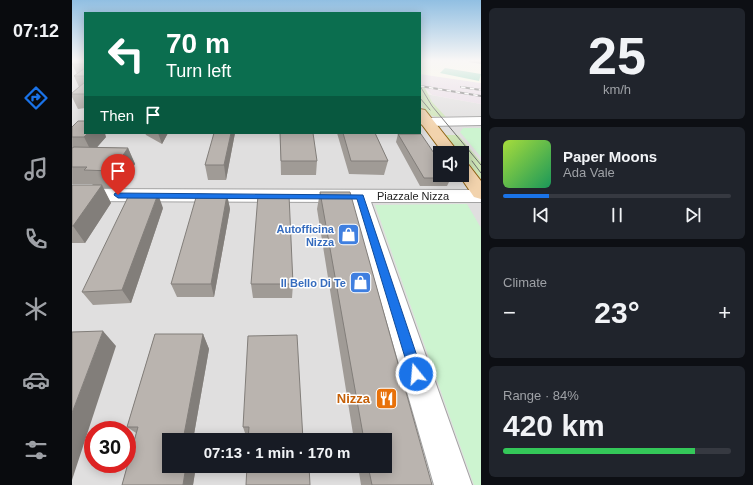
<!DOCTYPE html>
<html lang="en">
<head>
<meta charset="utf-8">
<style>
	:root { --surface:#171b24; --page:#20242c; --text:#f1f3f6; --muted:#9ea1a6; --line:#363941; --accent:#1a73e8 }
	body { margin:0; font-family:Arial,sans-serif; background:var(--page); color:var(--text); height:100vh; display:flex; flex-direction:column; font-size:15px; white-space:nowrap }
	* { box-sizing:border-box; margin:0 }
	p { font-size:13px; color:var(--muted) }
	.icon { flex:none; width:22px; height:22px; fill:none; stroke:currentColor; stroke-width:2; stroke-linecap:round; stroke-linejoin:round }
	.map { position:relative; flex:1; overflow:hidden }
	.panel { display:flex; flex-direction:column; gap:8px; padding:8px; background:#0d0f14; width:272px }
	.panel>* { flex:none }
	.banner { position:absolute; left:12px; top:12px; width:337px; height:122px; border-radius:0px; box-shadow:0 2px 10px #0003; background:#0b6e4f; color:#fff; overflow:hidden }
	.controls { position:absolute; left:361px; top:146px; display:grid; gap:8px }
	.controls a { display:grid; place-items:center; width:36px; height:36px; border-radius:0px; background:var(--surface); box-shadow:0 2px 10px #0003; font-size:20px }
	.speed { position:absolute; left:12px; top:421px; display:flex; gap:8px; font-size:20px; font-weight:700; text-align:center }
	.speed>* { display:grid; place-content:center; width:52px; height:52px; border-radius:50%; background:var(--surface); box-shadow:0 2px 10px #0003; line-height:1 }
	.speed .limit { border:6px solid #d22; background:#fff; color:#111 }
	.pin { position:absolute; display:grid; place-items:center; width:34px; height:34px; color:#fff; margin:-41px -17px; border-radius:50% 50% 50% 0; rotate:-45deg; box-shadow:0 0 4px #0007 }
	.pin .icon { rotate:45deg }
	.me { position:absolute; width:44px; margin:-22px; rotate:343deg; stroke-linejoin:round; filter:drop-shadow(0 0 3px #0008) }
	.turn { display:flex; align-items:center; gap:14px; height:84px; padding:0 16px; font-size:18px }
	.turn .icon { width:52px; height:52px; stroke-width:2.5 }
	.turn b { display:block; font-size:28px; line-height:34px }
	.then { display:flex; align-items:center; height:38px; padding:0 16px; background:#0003; gap:8px; font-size:15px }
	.big { font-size:30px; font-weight:700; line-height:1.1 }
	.panel .widget { flex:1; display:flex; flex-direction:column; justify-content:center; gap:6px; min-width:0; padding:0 14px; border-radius:6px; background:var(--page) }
	.panel .dial { align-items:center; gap:0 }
	.dial b { font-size:52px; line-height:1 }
	.song { display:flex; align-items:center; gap:12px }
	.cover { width:48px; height:48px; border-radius:6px; background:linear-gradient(135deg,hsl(80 70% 55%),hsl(150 70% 35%)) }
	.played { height:4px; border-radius:2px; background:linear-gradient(90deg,var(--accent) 20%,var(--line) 20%) }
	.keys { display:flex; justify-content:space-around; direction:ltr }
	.heat { display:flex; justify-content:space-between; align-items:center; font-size:22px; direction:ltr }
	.charge { height:6px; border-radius:3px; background:linear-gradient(90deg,#34c759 84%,var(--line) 0) }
	.trip { position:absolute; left:90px; top:433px; width:230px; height:40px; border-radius:0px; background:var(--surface); box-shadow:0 2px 10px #0003; font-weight:700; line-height:40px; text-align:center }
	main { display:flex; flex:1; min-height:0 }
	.dock { display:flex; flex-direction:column; width:72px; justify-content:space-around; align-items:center; background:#090b0e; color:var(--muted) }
	.dock .icon { width:28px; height:28px }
	.dock .selected { color:var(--accent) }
	.dock b { font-size:18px; color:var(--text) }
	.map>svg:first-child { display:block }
</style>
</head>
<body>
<main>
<nav class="dock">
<b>07:12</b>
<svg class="icon selected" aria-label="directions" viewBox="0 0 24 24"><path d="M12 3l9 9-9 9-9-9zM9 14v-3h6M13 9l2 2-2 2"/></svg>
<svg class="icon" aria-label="music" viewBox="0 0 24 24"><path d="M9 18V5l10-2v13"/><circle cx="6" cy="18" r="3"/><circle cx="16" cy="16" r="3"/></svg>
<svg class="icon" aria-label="phone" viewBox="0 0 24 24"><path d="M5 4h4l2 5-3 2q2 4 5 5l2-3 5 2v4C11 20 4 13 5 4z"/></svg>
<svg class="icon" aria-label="climate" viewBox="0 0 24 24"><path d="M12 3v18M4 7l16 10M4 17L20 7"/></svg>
<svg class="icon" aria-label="car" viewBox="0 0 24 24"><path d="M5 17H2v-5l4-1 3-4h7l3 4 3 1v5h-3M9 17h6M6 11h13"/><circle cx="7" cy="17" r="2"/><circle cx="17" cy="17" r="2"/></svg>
<svg class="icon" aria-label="filters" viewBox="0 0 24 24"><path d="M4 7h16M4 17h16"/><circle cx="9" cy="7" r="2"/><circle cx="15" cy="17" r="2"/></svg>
</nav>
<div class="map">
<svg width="409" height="485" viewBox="0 0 409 485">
	<rect width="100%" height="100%" fill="#f1eeea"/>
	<!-- residential -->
	<path fill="#e0dfdf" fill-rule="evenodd" d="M0 61H13V133H348V115L377 153H368V175H390L409 195V485H0ZM21 430H55V464H21ZM97 440H313V466H97Z
		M348 93 409 104V163H390V153H382L348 110Z"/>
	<!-- industrial -->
	<path fill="#e9dce7" d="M348 74 409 83V104L360 95 348 82Z"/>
	<!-- education -->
	<path fill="#fcfce7" d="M348 61H409V83L348 74Z"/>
	<!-- grass -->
	<path fill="#cde4b6" d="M348 87 353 88 360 102 374 117C351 118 348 108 348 87Z
		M373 135H386L409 162V179L390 155V153H388Z"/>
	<!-- park -->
	<path fill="#cdf4d0" d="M391 128H409V157L388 132Z
		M395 204 409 228V485H402L303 205Z"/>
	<!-- pitch -->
	<path fill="#91d6bb" d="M373 68 409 74 407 81 368 73Z"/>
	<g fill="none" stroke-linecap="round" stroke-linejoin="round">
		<defs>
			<path id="minor" d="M409 117V125L355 126 350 125 348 122 350 119 355 118Z
				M0 189 409 190V202H299L400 485H362L280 202 0 201Z"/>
			<path id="major" d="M348 109 353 110 387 153H371L348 122Z
				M390 163 396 164 409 181V199L402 197 387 175H390Z"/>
		</defs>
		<!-- minor casing -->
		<use href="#minor" stroke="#a3a3a3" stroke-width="2"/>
		<!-- major casing -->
		<use href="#major" stroke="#8e6312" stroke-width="2"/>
		<!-- minor -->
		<use href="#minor" fill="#fff" fill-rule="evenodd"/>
		<!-- major -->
		<use href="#major" fill="#f2d3ad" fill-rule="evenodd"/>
		<!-- tram -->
		<path stroke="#707070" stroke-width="1" d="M348 86 360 106 409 165
			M348 98 358 110
			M400 161 409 173"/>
		<defs>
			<path id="rail" d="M348 86 409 96
				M389 87 409 90"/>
		</defs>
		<!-- rail casing -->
		<use href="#rail" stroke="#707070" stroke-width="2"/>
		<!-- rail -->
		<use href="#rail" stroke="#fff" stroke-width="1.5" stroke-dasharray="4.5" stroke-linecap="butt"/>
	</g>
	<!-- wall -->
	<path fill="#a09b96" d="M13 61V108L6 109 0 97V93L7 87 2 76 5 74 0 64Z
		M398 61H409V64L397 62Z
		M0 127 34 137 25 147 56 148 63 164 48 188H31L39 203 13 243H0V186L21 185 20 184H0Z
		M73 133H96L90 144 74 135Z
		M163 133 154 180H136L133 165Z
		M208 133 245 161 244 175H209Z
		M265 133H303L316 161 312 175 277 174Z
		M326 134 379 178 375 186H348L324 142Z
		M248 192 360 485H289L286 466H313V440H282L245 209Z
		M155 195 158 209 142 297H105L99 284Z
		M91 208 59 303 21 305 10 292Z
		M179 284H221L220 298H181Z
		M83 334H131L137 349 121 440H97V466H124L121 485H50L64 433 55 427Z
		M225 335 177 436H174L171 427Z"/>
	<!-- shaded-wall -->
	<path fill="#827e7a" d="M16 133H33L34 137 20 153 12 137Z
		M86 133H96L90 144Z
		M159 133H163L154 180 152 165Z
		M56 148 63 164 48 188 40 171Z
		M30 185 39 203 13 243 1 226Z
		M86 194 91 208 59 303 50 290Z
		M155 195 158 209 142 297 139 284Z
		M31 331 44 346 0 480V413Z
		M131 334 137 349 121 440H111Z
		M114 466H124L121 485H111Z"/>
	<!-- building -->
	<path fill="#bab4af" stroke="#827e7a" d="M4 61H13V64H0Z
		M13 68V76H2Z
		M13 82V94H0V93Z
		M6 121H13V133H16L12 137H0V127Z
		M142 133H159L152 165H133Z
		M208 133H241L245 161H209Z
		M271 133H303L316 161H279Z
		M326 134H349L368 162V175H377L379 178H352Z
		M2 147 56 148 40 171 12 170 15 167H0V148Z
		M0 185H30L1 226H0Z
		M248 192H278L360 485H300L296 466H313V440H292Z
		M86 194 50 290 10 292 57 195Z
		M125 194 155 195 139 284H99Z
		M186 195H217L221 284H179Z
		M31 331 0 413V332Z
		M83 334H131L111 440H97V466H114L111 485H50L66 427H55Z
		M225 335 231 440H176L177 427H171L176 336Z
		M175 466H237L238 485H174Z"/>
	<!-- sky -->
	<linearGradient id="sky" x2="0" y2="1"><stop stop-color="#91bfe2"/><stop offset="0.47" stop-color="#f9f7f6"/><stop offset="1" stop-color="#f9f7f6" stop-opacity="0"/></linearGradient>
	<rect width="409" height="129" fill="url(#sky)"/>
	<!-- route -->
	<path fill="#1a73e8" stroke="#114b97" d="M43 193 291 195 351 374 349 379 344 381 340 379 338 374 285 199 46 198 42 195Z"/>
	<!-- icons -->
	<defs>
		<symbol id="shop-square" viewBox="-11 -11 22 22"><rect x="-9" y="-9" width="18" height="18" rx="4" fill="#3f7fe0" stroke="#fff"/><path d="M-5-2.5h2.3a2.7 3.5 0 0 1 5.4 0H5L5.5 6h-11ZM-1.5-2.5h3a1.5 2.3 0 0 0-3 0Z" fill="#fff"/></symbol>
		<symbol id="restaurant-square" viewBox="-11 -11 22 22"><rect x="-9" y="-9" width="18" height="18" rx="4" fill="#e8710a" stroke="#fff"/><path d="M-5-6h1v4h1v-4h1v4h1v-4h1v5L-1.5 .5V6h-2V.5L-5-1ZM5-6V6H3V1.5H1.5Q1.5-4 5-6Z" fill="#fff"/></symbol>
	</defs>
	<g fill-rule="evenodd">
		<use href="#shop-square" x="264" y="222" width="25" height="25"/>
		<use href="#shop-square" x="276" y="270" width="25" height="25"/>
		<use href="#restaurant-square" x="302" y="386" width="25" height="25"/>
	</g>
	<g text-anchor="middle" stroke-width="3" stroke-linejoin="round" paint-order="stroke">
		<!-- street labels -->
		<g font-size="11" fill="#222" stroke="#fff">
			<text x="341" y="200">Piazzale Nizza</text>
		</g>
		<!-- shop labels -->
		<g font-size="11" font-weight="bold" fill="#366cbe" stroke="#fff" text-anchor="end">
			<text x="262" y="233">Autofficina<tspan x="262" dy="13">Nizza</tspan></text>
			<text x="274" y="287">Il Bello Di Te</text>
		</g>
		<!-- near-food labels -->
		<g font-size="13" font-weight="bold" fill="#c56008" stroke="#fff" text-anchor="end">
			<text x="298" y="403">Nizza</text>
		</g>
	</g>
</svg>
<div class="controls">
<a><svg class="icon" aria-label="sound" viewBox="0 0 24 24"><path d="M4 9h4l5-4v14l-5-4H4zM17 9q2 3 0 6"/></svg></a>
</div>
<div class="speed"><div class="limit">30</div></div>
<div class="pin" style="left:46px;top:195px;background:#d93025"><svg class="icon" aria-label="arrive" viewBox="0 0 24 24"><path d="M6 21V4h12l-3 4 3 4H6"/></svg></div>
<svg class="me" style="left:344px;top:374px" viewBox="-20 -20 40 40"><circle r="17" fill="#1a73e8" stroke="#fff" stroke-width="3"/><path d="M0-11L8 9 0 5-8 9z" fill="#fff"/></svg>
<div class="trip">07:13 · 1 min · 170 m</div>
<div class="banner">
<div class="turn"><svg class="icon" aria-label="left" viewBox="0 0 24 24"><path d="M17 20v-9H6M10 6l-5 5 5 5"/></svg><div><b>70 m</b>Turn left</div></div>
<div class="then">Then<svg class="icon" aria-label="arrive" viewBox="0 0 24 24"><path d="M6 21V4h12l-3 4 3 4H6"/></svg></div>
</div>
</div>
<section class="panel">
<div class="widget dial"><b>25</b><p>km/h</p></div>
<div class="widget">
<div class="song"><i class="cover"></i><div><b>Paper Moons</b><p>Ada Vale</p></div></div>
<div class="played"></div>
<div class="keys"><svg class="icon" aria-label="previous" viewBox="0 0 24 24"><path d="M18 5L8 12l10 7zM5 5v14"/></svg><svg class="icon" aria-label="pause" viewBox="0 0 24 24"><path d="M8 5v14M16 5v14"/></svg><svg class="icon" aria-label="next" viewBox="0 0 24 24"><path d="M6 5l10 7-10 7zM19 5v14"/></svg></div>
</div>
<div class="widget"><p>Climate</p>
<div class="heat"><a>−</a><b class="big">23°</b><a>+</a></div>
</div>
<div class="widget"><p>Range · 84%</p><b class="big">420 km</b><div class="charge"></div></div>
</section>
</main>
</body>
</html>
